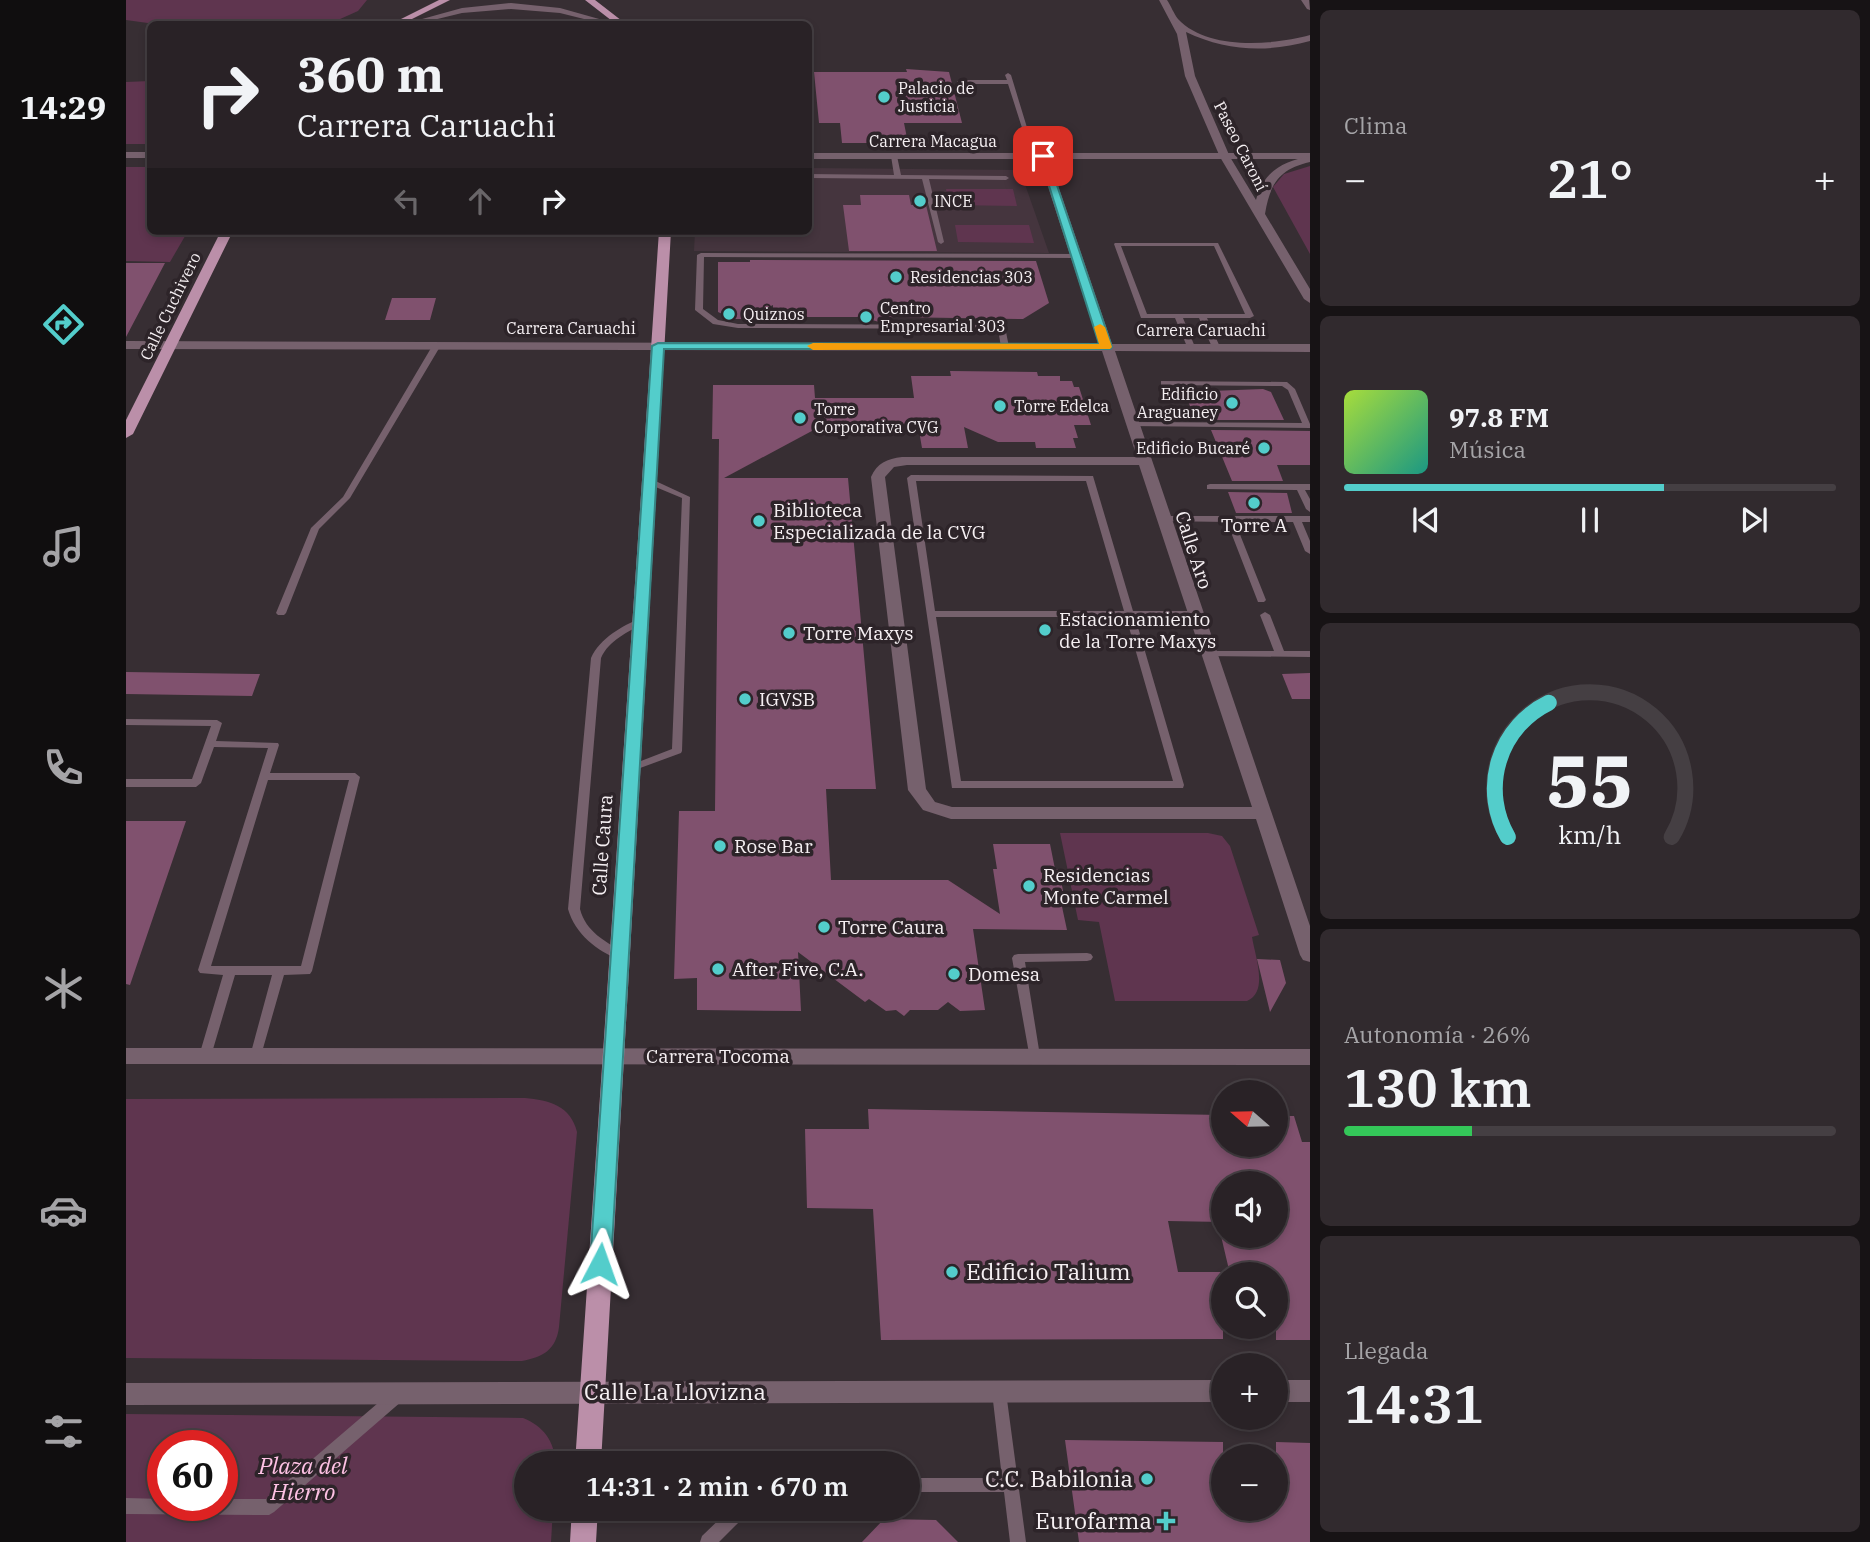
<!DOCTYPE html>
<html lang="es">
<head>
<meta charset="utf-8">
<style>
	:root { --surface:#292226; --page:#312a2e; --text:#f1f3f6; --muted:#a5a4a7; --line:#453f43; --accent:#53cdcb }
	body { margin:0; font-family:"IBM Plex Serif",serif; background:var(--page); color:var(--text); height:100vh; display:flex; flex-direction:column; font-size:26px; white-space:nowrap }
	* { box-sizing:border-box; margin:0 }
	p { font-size:23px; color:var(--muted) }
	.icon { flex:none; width:38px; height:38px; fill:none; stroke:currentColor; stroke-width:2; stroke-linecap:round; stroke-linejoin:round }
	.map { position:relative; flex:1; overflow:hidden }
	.sheet { display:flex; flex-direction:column; gap:10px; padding:10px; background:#171315; width:560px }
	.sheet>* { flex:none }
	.hud { position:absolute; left:21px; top:21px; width:665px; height:214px; border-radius:10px; box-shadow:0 4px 10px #0003,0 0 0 2px var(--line); background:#292226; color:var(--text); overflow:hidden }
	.needle { width:46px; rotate:290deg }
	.tools { position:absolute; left:1085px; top:1080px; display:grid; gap:14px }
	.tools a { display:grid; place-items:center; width:77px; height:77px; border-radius:50%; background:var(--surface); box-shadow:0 4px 10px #0003,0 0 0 2px var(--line); font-size:35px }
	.speed { position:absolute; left:21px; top:1430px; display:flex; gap:14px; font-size:35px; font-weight:700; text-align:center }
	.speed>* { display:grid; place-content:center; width:91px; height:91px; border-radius:50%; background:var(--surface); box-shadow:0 4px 10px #0003,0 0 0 2px var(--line); line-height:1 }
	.speed .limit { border:10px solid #d22; background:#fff; color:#111 }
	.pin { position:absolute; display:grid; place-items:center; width:60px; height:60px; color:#fff; margin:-30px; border-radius:14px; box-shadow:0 4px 10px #0006 }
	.me { position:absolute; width:77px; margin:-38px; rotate:4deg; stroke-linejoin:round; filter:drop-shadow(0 0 5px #0008) }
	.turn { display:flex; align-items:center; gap:24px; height:147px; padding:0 35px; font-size:32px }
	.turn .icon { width:91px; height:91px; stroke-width:2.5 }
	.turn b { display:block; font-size:49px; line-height:60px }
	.lanes { display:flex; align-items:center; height:66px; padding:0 35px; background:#0003; justify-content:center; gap:35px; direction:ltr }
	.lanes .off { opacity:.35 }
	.big { font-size:52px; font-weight:600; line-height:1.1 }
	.sheet .tile { flex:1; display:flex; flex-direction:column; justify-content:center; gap:10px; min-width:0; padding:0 24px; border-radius:10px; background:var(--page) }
	.sheet .dial { align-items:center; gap:0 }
	.dial svg { height:182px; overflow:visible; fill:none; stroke:var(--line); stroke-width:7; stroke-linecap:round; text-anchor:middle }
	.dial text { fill:var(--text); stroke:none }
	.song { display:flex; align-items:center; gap:21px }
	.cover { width:84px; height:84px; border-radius:10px; background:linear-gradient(135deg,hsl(80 70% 55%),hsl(170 70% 35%)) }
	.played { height:7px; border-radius:4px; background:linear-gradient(90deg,var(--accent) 65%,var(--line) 65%) }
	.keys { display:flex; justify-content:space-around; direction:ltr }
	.heat { display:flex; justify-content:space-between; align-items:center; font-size:38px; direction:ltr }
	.charge { height:10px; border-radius:5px; background:linear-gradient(90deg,#34c759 26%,var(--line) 0) }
	.trip { position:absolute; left:388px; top:1451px; width:406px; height:70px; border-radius:35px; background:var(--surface); box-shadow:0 4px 10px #0003,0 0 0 2px var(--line); font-weight:600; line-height:70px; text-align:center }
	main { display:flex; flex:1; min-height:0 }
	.menu { display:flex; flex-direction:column; width:126px; justify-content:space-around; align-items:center; background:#100e0f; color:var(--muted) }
	.menu .icon { width:49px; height:49px }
	.menu .current { color:var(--accent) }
	.menu b { font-size:32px; color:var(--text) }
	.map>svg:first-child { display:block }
</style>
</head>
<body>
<main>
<nav class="menu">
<b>14:29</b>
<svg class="icon current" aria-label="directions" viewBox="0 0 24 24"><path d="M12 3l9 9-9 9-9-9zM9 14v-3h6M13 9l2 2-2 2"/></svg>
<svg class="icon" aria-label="music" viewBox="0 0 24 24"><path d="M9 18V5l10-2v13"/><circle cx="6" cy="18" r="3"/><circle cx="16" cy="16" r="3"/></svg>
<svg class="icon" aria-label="phone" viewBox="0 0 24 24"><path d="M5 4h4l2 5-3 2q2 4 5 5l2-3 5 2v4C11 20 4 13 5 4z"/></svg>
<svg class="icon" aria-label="climate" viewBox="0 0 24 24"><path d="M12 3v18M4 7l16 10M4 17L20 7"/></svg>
<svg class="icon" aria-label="car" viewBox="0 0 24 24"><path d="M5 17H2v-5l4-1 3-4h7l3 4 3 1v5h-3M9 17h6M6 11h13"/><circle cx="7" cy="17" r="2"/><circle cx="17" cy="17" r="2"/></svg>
<svg class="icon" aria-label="filters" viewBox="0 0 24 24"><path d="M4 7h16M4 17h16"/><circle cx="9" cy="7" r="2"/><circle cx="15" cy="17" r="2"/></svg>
</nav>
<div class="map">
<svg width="1184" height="1542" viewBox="0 0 1184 1542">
	<rect width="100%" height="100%" fill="#372e33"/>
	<!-- built -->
	<path fill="#45353e" d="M683 168 894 170 923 253 568 251 569 231H682Z"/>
	<!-- green -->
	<path fill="#5f354f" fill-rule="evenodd" d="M0 0H241L232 11 203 24H29L0 20Z
		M24 81V144H0V82Z
		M1184 166V254L1147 187 1158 174Z
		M0 167H24V231H62L44 262 0 261Z
		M820 189H887L891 206 823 205Z
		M829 225H903L908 243 832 242Z
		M934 833H1082L1096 836 1104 846 1133 935 1126 937C1129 956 1143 992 1121 1001H989L973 922 952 920Z
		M399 1098C423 1100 445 1106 451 1132L433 1327C430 1350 417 1357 396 1361L0 1358V1099Z
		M0 1414 397 1418C417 1426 429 1441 429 1463H401V1508L427 1509 425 1542H0ZM37 1446H96V1505H37Z"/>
	<!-- building -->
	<path fill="#80516e" d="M780 69 823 72 836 123H778L782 143H716L714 123H693L688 72H781Z
		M734 195H783L785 205H800L811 251H723L717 205H735Z
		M624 260 910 261 923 303 897 319 767 317 753 322 736 317H647V305L617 319H607L592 312V262H624Z
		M0 263H39L0 337Z
		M266 298H310L304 320H259Z
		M824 371 911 372 912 376H934V381H946L948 387H953L965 425H948L952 438H947L950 448H910L909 442H872L838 427 842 448H796L792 425H697L598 478H722L750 789H700L705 880H822L874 914 867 869H871L867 844H924L929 869H933L939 902H935L941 930 847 929 859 1010 834 1011 822 1002 812 1010H784L778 1016 770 1010 760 1011 743 999 739 1002 672 952 675 1011 571 1010V978L548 979 553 811H589L593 439H586L587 385H688L689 398H788L785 376H825Z
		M1137 389 1145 392 1158 420H1081L1080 415 1067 413 1058 392Z
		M1085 430 1184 431V465H1151L1157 481H1106Z
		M1102 492 1161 493 1166 513H1110Z
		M0 672 134 674 126 696 0 694Z
		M1184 673V699H1166L1156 674Z
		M0 821H60L4 985 0 984Z
		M1131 959 1154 960 1160 983 1144 1012Z
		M742 1109 1097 1115V1144H1150V1116H1168L1176 1142H1184V1340H1150V1274H1104L1095 1236H1150V1183H1097V1222L1042 1221 1052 1272H1097V1339L755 1340 747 1209 681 1208 679 1129H743Z
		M939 1440 1097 1442V1508H1150V1442L1184 1443V1542H953Z
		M758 1519 810 1520 832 1542H736Z"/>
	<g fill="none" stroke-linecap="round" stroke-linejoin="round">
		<!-- service -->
		<path fill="#76616d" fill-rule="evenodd" d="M882 73 885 75 910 157 905 156 882 84H834L831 82 834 80H881L879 75Z
			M768 154 771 156 775 175 880 176 883 178 880 180 803 179 818 242 815 244 812 242 796 179 682 178V174L768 175 765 156Z
			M989 243H1092L1128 316 1124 318H1081L1094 347 1090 349 1086 347 1073 318H1057L1069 347 1062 349 1049 318H1015L988 244ZM995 246H1088L1119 314H1021Z
			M575 253 950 254 954 256 950 258 578 257 577 309 592 320 612 324 875 325 879 327 883 347 879 349 875 347 872 329 612 328 587 324 569 310 571 255Z
			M308 343 315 345 224 498 193 529 160 613 158 615H152L150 613 185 528 217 497Z
			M1035 381 1161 382 1169 389 1184 424V428L1003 426 1002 424 1006 422 1176 423 1162 390 1156 386 1038 385H1035Z
			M785 475 967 476 1007 611H1070L1075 614 1070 617H1009L1058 785 1057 788H826L781 478ZM790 481H960L998 611H809ZM810 617H1000L1047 781H835Z
			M523 478 564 497 556 751 555 753 506 771 502 770 501 768 502 766 546 749 556 498 520 483V479Z
			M1084 484H1184V490H1179L1184 499V512L1180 509 1171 490 1081 489V485Z
			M1038 516H1184V522H1176L1184 541V554L1179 551 1167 522H1109L1140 600 1138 602H1132L1101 522 1035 521 1034 519Z
			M1139 612 1144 615 1158 651H1184V657L1080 656 1078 654 1080 652 1083 651H1148L1134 615Z
			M515 618 518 619 520 621 518 623C502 632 483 640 475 658L454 909C460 932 479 941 498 953L500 956 498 959 494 960C471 951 449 934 442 909L465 658C474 638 496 626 515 618Z
			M0 719 91 720 96 723 90 741 152 743 153 745 144 773H229L234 777 186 971 184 974 158 975 134 1059 130 1061 126 1059 124 1056 146 975H109L85 1056 83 1059 79 1061 75 1059 73 1056 97 975 74 973 72 970 142 748 88 747 75 783 70 787H0V779H66L85 726 0 725ZM142 780H223L175 966H85Z
			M961 953 965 954 967 957 965 960 961 961 899 962 914 1056 912 1059 908 1061 904 1059 886 958 888 955 892 954Z
			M873 1385 878 1387 880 1392 900 1542H884L878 1492H782V1478H876L866 1392 868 1387Z
			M271 1389 276 1391 278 1396 276 1401 148 1512 143 1515 0 1514V1498L37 1499V1505H96V1499H140L266 1391Z
			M605 1508H625L622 1513 593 1542H574L576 1536Z"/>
		<!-- minor -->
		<path fill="#76616d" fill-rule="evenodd" d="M385 3 434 8 491 24H478L434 13 385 9 336 13 291 24H278L336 8Z
			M0 152H24V158H0Z
			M682 153H1184V159H923L986 344H1184V352L989 351 1184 926V962L1177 960 1174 955 1130 819H825L797 810 782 790 745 477C751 463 761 459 776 457H1011L976 351 0 349V341L973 344 913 159H682ZM781 465H1013L1126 807H826L809 802 800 789 759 477 768 467Z
			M1097 1380V1402L0 1405V1383Z
			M1150 1380H1184V1402H1150Z"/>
		<!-- tertiary -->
		<path fill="#76616d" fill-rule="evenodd" d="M1033 0H1041C1045 6 1048 14 1052 19 1082 51 1147 45 1184 35V41C1141 53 1100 51 1060 32L1069 76 1104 157 1130 200C1138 171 1156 162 1184 156V162C1153 169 1144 184 1139 214L1184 289V303L1178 299 1094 157 1059 76 1051 34Z
			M1175 0H1183L1184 10 1181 9Z
			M0 1048 1184 1049V1065L0 1064Z"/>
		<!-- primary -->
		<path fill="#bb8fa9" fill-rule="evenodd" d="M313 0H324L276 24H265Z
			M459 0H469L500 24H490Z
			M95 231H107L7 434 0 438V420Z
			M533 231H545L475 1463H449Z
			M446 1508H472L470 1542H444Z"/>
	</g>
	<!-- route -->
	<path fill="#53cdcb" stroke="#368584" stroke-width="2" d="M913 154 921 156 986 347 984 349H538L485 1264 481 1271 474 1274 467 1271 464 1264 526 346 532 343 973 344Z"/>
	<!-- slow -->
	<path fill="#f59e0b" d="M974 324 979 327 986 347 984 349 687 350 681 346 687 343 973 344 968 327Z"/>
	<!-- markers -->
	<g fill="#53cdcb" stroke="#2d2429" stroke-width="2.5">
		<circle cx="758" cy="97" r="7"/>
		<circle cx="794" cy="201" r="7"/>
		<circle cx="770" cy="277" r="7"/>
		<circle cx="603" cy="314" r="7"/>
		<circle cx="740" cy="317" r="7"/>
		<circle cx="1106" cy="403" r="7"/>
		<circle cx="874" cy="406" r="7"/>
		<circle cx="674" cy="418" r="7"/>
		<circle cx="1138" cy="448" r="7"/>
		<circle cx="1128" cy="503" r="7"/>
		<circle cx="633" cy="521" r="7"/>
		<circle cx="919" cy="630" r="7"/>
		<circle cx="663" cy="633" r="7"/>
		<circle cx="619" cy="699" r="7"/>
		<circle cx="594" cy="846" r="7"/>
		<circle cx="903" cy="886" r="7"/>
		<circle cx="698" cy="927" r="7"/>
		<circle cx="592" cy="969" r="7"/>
		<circle cx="828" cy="974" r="7"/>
		<circle cx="826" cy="1272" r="7"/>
		<circle cx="1021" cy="1479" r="7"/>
		<path d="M1036.5 1510.5h7v7h7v7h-7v7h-7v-7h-7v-7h7z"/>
	</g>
	<g text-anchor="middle" stroke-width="7" stroke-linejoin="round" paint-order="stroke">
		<!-- far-poi labels -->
		<g font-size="16" fill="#f6f0f3" stroke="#2d2429" text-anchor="start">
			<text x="772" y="94">Palacio de<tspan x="772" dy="18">Justicia</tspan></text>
			<text x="808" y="207">INCE</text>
			<text x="784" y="283">Residencias 303</text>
			<text x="754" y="314">Centro<tspan x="754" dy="18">Empresarial 303</tspan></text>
			<text x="617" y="320">Quiznos</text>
			<text x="1092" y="400" text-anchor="end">Edificio<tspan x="1092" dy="18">Araguaney</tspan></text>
			<text x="888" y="412">Torre Edelca</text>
			<text x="688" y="415">Torre<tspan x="688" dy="18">Corporativa CVG</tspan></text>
			<text x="1124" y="454" text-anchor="end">Edificio Bucaré</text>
		</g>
		<!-- far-street labels -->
		<g font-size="16" fill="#f6f0f3" stroke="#2d2429">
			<text x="807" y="147">Carrera Macagua</text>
			<text transform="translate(1115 146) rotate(63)" y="6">Paseo Caroní</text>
			<text transform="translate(44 306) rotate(-64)" y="6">Calle Cuchivero</text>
			<text x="445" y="334">Carrera Caruachi</text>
			<text x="1075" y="336">Carrera Caruachi</text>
		</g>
		<!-- poi labels -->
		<g font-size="19" fill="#f6f0f3" stroke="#2d2429" text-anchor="start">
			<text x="647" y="517">Biblioteca<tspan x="647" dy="22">Especializada de la CVG</tspan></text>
			<text x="1128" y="532" text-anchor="middle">Torre A</text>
			<text x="933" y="626">Estacionamiento<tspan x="933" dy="22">de la Torre Maxys</tspan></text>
			<text x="677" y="640">Torre Maxys</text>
			<text x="633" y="706">IGVSB</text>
			<text x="608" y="853">Rose Bar</text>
			<text x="917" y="882">Residencias<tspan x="917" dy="22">Monte Carmel</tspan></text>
			<text x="712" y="934">Torre Caura</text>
			<text x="606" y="976">After Five, C.A.</text>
			<text x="842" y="981">Domesa</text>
		</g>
		<!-- street labels -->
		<g font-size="19" fill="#f6f0f3" stroke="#2d2429">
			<text transform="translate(1068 550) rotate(72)" y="7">Calle Aro</text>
			<text transform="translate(476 845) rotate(-86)" y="7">Calle Caura</text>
			<text x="592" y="1063">Carrera Tocoma</text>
		</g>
		<!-- near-poi labels -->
		<g font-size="23" fill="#f6f0f3" stroke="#2d2429" text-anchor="end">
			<text x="840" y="1280" text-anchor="start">Edificio Talium</text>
			<text x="1007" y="1487">C.C. Babilonia</text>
			<text x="1026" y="1529">Eurofarma</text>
		</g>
		<!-- near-street labels -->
		<g font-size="23" fill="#f6f0f3" stroke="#2d2429">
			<text x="549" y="1400">Calle La Llovizna</text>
		</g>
		<!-- near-park labels -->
		<g font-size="23" font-style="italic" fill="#fec1e4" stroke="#2d2429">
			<text x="177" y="1474">Plaza del<tspan x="177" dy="26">Hierro</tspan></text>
		</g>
	</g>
</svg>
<div class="tools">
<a><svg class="needle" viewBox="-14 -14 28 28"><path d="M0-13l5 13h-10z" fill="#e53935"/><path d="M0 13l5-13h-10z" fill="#a5a4a7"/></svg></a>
<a><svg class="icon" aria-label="sound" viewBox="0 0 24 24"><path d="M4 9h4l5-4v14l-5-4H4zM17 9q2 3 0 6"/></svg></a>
<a><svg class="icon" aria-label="search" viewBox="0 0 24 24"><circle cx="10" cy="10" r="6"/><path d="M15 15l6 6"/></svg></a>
<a>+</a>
<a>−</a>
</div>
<div class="speed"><div class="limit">60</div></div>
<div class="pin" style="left:917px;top:156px;background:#d93025"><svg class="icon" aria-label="arrive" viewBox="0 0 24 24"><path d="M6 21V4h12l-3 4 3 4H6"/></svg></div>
<svg class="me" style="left:474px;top:1264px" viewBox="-20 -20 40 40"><path d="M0-17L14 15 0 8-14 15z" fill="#53cdcb" stroke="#fff" stroke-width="4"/></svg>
<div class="trip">14:31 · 2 min · 670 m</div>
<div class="hud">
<div class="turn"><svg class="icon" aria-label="right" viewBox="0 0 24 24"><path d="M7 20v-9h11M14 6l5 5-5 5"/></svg><div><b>360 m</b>Carrera Caruachi</div></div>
<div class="lanes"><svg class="icon off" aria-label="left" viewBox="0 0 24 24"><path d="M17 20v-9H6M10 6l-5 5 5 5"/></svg><svg class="icon off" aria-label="ahead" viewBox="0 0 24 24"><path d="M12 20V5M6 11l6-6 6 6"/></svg><svg class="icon" aria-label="right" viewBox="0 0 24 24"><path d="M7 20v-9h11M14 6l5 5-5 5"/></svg></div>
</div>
</div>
<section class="sheet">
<div class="tile"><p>Clima</p>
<div class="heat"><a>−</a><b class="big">21°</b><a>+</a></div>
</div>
<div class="tile">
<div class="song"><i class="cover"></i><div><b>97.8 FM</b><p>Música</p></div></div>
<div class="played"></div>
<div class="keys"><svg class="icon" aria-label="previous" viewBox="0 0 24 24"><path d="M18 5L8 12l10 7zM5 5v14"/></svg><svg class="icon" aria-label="pause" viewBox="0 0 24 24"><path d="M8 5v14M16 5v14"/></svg><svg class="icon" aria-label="next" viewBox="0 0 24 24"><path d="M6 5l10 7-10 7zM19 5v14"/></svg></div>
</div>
<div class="tile dial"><svg viewBox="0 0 100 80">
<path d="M14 69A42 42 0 1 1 86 69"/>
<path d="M14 69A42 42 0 0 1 32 10" stroke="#53cdcb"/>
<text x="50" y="56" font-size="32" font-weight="700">55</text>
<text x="50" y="72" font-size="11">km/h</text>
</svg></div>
<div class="tile"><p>Autonomía · 26%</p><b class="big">130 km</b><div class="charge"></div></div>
<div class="tile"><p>Llegada</p><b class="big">14:31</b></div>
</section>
</main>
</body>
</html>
